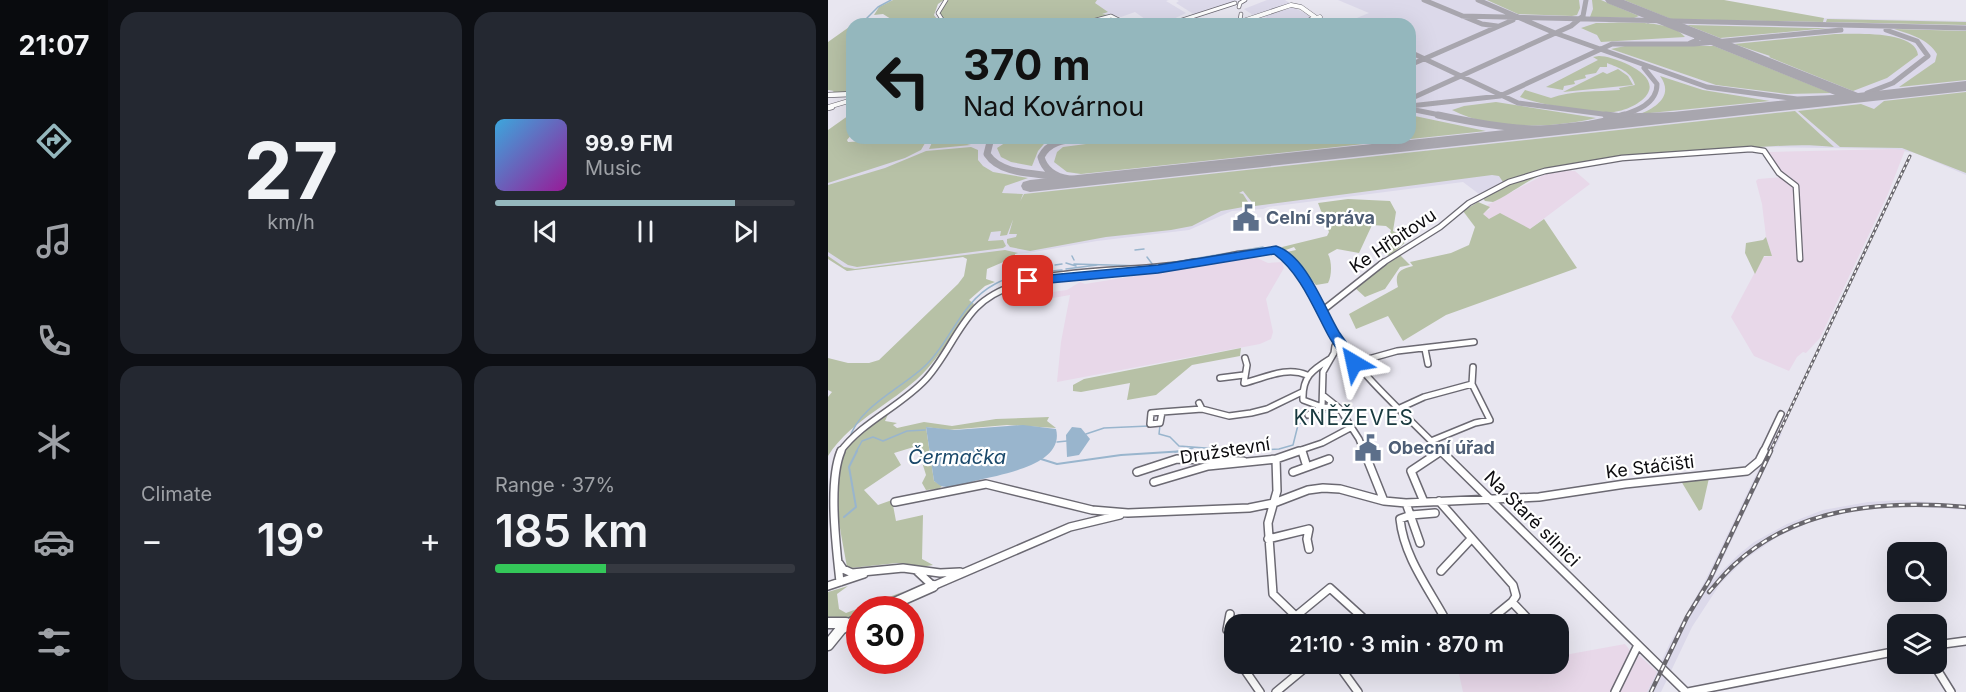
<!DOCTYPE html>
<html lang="en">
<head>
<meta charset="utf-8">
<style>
	:root { --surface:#171b24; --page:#242831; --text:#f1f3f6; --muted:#9ea1a6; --line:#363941; --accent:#94b7bd }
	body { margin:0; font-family:Inter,sans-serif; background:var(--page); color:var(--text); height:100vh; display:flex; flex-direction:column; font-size:22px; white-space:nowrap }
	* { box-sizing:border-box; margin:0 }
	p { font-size:20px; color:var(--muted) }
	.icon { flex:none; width:33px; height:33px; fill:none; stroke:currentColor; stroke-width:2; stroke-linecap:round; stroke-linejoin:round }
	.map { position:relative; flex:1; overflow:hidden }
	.drawer { display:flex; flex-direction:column; gap:12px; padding:12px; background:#0d0f14; width:720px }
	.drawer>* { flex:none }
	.guide { position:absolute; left:18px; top:18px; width:570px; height:126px; border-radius:18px; box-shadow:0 6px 24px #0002; background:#94b7bd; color:#111; overflow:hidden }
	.fabs { position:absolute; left:1059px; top:542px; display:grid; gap:12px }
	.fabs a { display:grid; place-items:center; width:60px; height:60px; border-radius:12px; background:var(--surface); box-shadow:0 6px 24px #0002; font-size:30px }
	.speed { position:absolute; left:18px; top:596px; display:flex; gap:12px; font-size:30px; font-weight:700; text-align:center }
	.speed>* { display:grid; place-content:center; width:78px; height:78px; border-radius:50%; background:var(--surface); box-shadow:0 6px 24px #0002; line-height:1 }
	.speed .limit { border:9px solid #d22; background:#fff; color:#111 }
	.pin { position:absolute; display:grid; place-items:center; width:51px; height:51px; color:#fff; margin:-26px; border-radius:12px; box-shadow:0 3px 9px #0006 }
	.me { position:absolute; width:66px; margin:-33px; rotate:324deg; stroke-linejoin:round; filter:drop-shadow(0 0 4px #0008) }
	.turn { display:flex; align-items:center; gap:21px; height:126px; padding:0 18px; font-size:27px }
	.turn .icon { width:78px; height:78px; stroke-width:2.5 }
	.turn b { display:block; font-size:42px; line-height:51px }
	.big { font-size:45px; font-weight:600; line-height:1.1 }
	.drawer .tile { flex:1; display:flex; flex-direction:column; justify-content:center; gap:9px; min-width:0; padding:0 21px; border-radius:18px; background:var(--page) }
	.drawer .dial { align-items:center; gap:0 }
	.dial b { font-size:78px; line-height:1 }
	.song { display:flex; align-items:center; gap:18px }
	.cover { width:72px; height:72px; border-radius:9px; background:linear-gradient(135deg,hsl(200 70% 55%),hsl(300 70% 35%)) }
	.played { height:6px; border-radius:3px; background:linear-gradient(90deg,var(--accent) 80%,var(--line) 80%) }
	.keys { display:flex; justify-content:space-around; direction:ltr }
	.heat { display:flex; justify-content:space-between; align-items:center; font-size:33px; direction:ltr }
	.charge { height:9px; border-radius:4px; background:linear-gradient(90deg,#34c759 37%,var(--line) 0) }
	.drawer .tiles { flex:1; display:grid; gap:12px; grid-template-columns:repeat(2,1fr) }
	.trip { position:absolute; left:396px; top:614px; width:345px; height:60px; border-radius:18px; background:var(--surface); box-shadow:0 6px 24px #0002; font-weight:600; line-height:60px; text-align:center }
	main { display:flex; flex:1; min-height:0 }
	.tab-bar { display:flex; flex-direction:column; width:108px; justify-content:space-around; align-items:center; background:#090b0e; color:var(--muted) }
	.tab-bar .icon { width:42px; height:42px }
	.tab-bar .active { color:var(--accent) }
	.tab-bar b { font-size:27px; color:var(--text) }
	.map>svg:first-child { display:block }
</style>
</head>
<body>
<main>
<nav class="tab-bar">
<b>21:07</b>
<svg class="icon active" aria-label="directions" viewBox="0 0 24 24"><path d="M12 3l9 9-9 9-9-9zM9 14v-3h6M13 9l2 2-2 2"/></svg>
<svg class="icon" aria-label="music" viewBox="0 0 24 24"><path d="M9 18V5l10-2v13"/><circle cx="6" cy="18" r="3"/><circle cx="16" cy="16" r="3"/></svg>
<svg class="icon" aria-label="phone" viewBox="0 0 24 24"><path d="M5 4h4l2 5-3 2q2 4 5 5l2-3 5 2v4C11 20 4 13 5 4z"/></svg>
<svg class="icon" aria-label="climate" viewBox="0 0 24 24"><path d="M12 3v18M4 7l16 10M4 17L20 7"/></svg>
<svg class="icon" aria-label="car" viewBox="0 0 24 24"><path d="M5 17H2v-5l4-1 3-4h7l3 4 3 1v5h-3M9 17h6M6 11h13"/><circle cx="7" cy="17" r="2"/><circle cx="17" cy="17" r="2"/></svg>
<svg class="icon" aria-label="filters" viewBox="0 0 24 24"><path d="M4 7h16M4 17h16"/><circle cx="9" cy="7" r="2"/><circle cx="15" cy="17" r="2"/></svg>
</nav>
<section class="drawer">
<div class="tiles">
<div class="tile dial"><b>27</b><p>km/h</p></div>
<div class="tile">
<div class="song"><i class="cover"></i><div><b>99.9 FM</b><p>Music</p></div></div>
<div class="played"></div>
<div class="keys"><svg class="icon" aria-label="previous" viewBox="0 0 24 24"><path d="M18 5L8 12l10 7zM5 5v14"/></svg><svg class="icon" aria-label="pause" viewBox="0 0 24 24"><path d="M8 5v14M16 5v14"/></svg><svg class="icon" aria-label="next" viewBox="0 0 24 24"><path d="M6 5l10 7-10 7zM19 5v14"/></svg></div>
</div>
<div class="tile"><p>Climate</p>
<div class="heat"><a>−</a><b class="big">19°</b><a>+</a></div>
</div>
<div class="tile"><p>Range · 37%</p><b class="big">185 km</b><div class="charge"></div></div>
</div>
</section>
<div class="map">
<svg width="1138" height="692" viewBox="0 0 1138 692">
	<rect width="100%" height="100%" fill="#e8e6f0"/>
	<!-- built -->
	<path fill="#dcd9ea" d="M126 0H341L338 1 358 13 335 24H324L307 12 293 17 279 14 247 24Z
		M349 0H410L367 15 348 3 351 1Z
		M439 0H457L462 3 431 14 425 15 416 9Z
		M510 0H864L989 18 1138 21V175L1087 153 1064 149 934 147 835 153 717 169 675 182 651 194 635 182 440 207 435 209 404 211 361 230 269 241 200 253 187 254 178 252 19 271 0 259V181L92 150 98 138H582V24H514L541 13Z
		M465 7 484 17 470 24H449L436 16Z
		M949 431 954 433 885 580 910 555 926 542 959 524 995 510 1040 502 1075 500 1138 505V510L1078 506 1030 510 982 522 949 537 916 560 892 584 864 627 833 692H819L842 643 878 579Z"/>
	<!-- industrial -->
	<path fill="#e8d8e9" d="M1064 149 1077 150 1060 194 992 338 978 353 975 352 969 357 961 371 926 356 903 317 935 257 944 256 938 237 934 204 928 181 930 179 955 177 965 179 953 172 940 152Z
		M735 170 747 171 762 184 702 229 661 220 654 214 662 209 659 205 667 201 719 173Z
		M429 256V258L440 263 454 262 456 268 438 299 445 332 443 339 432 344 229 382 233 342 242 295 208 301 202 300V295L239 290 252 282 257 284Z
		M797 644 804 653 783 692H635L631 674 691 663H730L731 656Z
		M811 655 829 672 819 692H792Z"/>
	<!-- green -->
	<path fill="#b7c1a6" d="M65 0H116L110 4 106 15 113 24H71L55 14 46 15 51 7Z
		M119 0H269L267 3 280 12 274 14 281 15 251 24H118L112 17 111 11Z
		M659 0H751L752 8 749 15 744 16 690 14Z
		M764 0H773L811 16 806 18 762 17 765 9Z
		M796 0H896L996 18 995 22 843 19Z
		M999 19 1138 22V25L998 22Z
		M768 23C790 23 843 18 857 37L773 42 769 35 753 28Z
		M24 25V94H1L6 91 0 90V42Z
		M859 25 981 28H1001L892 38Z
		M1066 29 1138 31V80L1071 87 1107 62 1109 54C1100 39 1082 34 1066 29Z
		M1007 34C1025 34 1088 30 1090 55L1059 78 1025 91 941 57 942 56 906 44Z
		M797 46H886L1003 93 959 94 888 85 783 49Z
		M771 56C785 56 831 73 820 93 815 103 795 112 784 112 764 113 711 105 692 97L697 90 723 98C744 90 769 92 792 90L791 88 807 85C803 71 791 68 779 63V67H772L768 73 757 75 758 78 746 81 747 84 736 86 735 90 718 87 770 60 765 57Z
		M790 69 800 76 805 85 735 92 775 72 779 74Z
		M832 76 875 90 942 101 812 114C829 107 846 95 832 76Z
		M1138 92V173L1074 148 1012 147 970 111 1033 104 1046 109 1056 101Z
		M668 102 768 118C725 128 664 131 624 110L636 106Z
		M967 111 1006 147C972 143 935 147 901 149 825 154 748 160 675 182L671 176 664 175 427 206 415 191 411 193 415 194 422 205 421 206 393 211 364 226 343 230 278 237 202 251 182 247 179 243V239L188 237 189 234H181L188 209 196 194Z
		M24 113V134L19 140 20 142 100 138 93 150 77 158 0 183V130Z
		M582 115 658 131 253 174 239 172 226 162 229 152 235 147 304 138H582Z
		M106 138H150V140L139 144 143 145 101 149Z
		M176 138H221L210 151 204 166 183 162 173 157 169 148 183 139Z
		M143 147 150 150V160L155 166 165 172 200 178 177 186 174 193 195 194 179 235 172 236 173 231 163 232 160 241 175 240 178 246 175 248 29 267 20 265 0 252V185L57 168 98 151Z
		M735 169 741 171C716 164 687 193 665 202L657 201 654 197C679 182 707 174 735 169Z
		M520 199 562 201 568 212 565 231 581 239 562 256 554 253 563 230 558 226 544 225 531 253 509 249 500 254C504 261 504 276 500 283L488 285 459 252 468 250 466 247 455 251 454 247 499 236 501 232 490 203Z
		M650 202 662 207 655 214 661 219 672 213 702 229 716 219 749 268 618 315 575 341 560 316 528 329 521 314 570 287C566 273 572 269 585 266L582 262 623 253 641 245 647 227 635 211Z
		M938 237 944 256H936L927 274 917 253 918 243 935 240Z
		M177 250 190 253 187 254V257L159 269 158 279 167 282 157 286 141 300 146 304C130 324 118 348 100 368 71 401 24 418 0 456V397L4 392 0 390V358L20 363H41L51 360 130 284 136 276 139 259 135 257 19 271 0 259V256L16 267 27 269Z
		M572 255 582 265 572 267 557 289 537 297 526 287Z
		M413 348 412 356 364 365 328 395 299 400 302 383 253 392 245 391V385L256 379Z
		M61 412 57 421 69 423 65 425 69 428 96 422 124 426 168 419 221 417 219 421 228 428 179 425 120 430 98 427 106 481 114 486 111 489 98 490 94 483 98 475 89 446 66 453 73 465 36 490 50 505 64 500 68 521 95 515 94 559 105 565 94 567 69 563 23 568 19 567C15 543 1 482 11 460 20 439 43 425 61 412Z
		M881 478 874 509 871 511 853 481Z
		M20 586 9 594 11 609 18 613 77 591 40 609H32L31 613C20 619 12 624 0 617V592Z"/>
	<!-- water -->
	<path fill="#99b5cd" d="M195 425 228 429C237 464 176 474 151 480 141 482 128 488 119 487 113 487 110 484 106 481L98 427 126 430Z
		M244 427 253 428 262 439 251 455 239 457 238 435Z"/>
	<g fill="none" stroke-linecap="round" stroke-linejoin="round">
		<!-- stream-far1 -->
		<path stroke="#99b5cd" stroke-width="1.5" d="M33 24 50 7 63 0
			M307 250 316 249
			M244 256 246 260
			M319 257 325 265
			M238 263 248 266
			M246 264 316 266
			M335 264 435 247
			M227 265 234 264
			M238 269 269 265
			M485 415 494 412 505 413
			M332 425 331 434 342 437 351 446 417 451 451 449 465 445 470 425 481 417
			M258 434 276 428 321 426
			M21 440C30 406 75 388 99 364 124 339 133 302 167 284 187 273 212 272 234 270
			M229 442 239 441
			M28 452 34 441 45 437 55 441 79 431 97 430
			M347 452 365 448"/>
		<!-- stream -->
		<path stroke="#99b5cd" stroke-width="2" d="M416 451H419
			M213 459 229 464 293 455 357 451
			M16 517 28 507 21 467 29 451"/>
		<!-- taxiway-far1 -->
		<path stroke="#a8a6ae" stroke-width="5" d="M596 0 654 24 669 26
			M650 0 727 33 879 87 969 99 1046 96
			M805 8 823 16 824 19 820 21
			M634 16 1138 28
			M843 24 868 35 869 40 862 43
			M582 52 690 103 790 116
			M582 65 685 20
			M1039 93 1065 83 1100 56 1089 41 1058 30
			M582 99 743 26 755 16 758 0
			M582 106 672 96 784 44H866L1013 30
			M582 109 617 116
			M792 116C808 111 829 104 829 84L816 68
			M847 116 879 114"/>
		<!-- taxiway -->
		<path stroke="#a8a6ae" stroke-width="7" d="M610 115C676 129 731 138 796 115
			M778 115 794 117 867 115
			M163 138 159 154C172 174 203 173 225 176
			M256 138C239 140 221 140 213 157 221 187 262 180 286 177"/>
		<!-- runway -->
		<path fill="#a8a6ae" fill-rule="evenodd" d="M777 0H796L1030 93 1138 81V91L202 192 195 190 193 186 195 182 202 180 1007 95 779 3Z"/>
		<defs>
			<path id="minor-far3" d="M411 7 412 3 417 0
				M117 24 110 13 118 0
				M253 24 283 16 299 24
				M342 24 407 3
				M403 24 412 20 413 14"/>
			<path id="minor-far2" d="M360 264 410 254 448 250 465 264
				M553 264 612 227 641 203 681 182 717 171 794 158 923 149 936 151 951 173 968 186 972 259"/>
			<path id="minor-far1" d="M464 262C481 286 492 314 508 338 538 380 578 415 614 452
				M494 311 556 262
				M597 349 600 364
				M417 358 419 365 416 383C437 378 458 366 479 375
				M502 359C484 370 474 377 475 400L494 407 495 372 506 353 507 346 512 343
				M526 363 569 351 646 342
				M392 378 416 375
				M496 396 511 408
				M371 403 374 409 401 416 423 413 439 409 474 392
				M572 408 596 397 644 384
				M334 412 332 423 322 424 323 413Z
				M334 412 374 409
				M480 415 494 407 511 408 531 439 536 452
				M603 441 647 423 662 420 644 384 645 367
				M12 452C35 421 72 407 98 379 118 357 128 329 148 308 194 261 305 276 367 262
				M467 452 494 443 524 427
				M611 452 613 451
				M935 452 953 414"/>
			<path id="minor" d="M474 451 479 467
				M536 451 556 501
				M613 451 858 692
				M448 459 449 491 440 523 445 594 476 624
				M309 472 349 459 415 461
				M465 472 501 459
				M326 482 380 466 448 459 471 451
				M611 501 685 585 688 596 684 602 705 624
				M67 502 158 484 264 510 300 513 421 508 446 503 480 490 495 488 512 489 556 501 578 503 711 497 797 484 919 471 931 461 936 451
				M596 502 583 471 613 451
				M578 503 592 543
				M607 513 583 515 572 519C576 558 602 590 620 624
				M440 539 481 529 479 539 481 549
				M11 563 15 569 24 573 75 568 112 573 132 572
				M89 571 105 586
				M613 571 643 539
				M12 582C8 545 0 482 13 451
				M0 586 36 574
				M105 586 242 527 292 515
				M402 614 399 630 406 636
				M468 616 502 588 534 617
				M657 624 684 602
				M1108 645 1138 641
				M730 651 732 653
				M412 663 432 692
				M509 663 530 692
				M1105 663 1123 692
				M448 692 483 663
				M787 692 810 645
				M860 692 1070 651"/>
			<path id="major" d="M406 24 463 5 473 7 487 17 482 20
				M471 24 492 17
				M0 107 24 100"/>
			<path id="highway-far1" d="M0 95 24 94
				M0 108 4 107"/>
			<path id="highway" d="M53 609 105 586
				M0 623H18
				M0 645 13 629 32 618"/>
		</defs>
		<!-- minor-far3 casing -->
		<use href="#minor-far3" stroke="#6b6972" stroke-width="4.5"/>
		<!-- minor-far2 casing -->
		<use href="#minor-far2" stroke="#6b6972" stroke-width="7"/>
		<!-- minor-far1 casing -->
		<use href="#minor-far1" stroke="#6b6972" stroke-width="8"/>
		<!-- minor casing -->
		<use href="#minor" stroke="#6b6972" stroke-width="10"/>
		<!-- major casing -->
		<use href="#major" stroke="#6b6972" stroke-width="5"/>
		<!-- highway-far1 casing -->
		<use href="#highway-far1" stroke="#6b6972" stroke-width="6"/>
		<!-- highway casing -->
		<use href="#highway" stroke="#6b6972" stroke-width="13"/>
		<!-- minor-far3 -->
		<use href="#minor-far3" stroke="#fff" stroke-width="3"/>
		<!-- minor-far2 -->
		<use href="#minor-far2" stroke="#fff" stroke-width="4.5"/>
		<!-- minor-far1 -->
		<use href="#minor-far1" stroke="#fff" stroke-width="5"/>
		<!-- minor -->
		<use href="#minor" stroke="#fff" stroke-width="7"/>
		<!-- major -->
		<use href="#major" stroke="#fff" stroke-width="4"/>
		<!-- highway-far1 -->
		<use href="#highway-far1" stroke="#fff" stroke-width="4.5"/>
		<!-- highway -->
		<use href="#highway" stroke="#fff" stroke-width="10"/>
		<defs>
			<path id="rail-far1" d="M942 452 1082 156"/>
			<path id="rail" d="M881 592C889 583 897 573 906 565 969 506 1057 500 1138 507
				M823 692 859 617 881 581 943 451"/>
		</defs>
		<!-- rail-far1 casing -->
		<use href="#rail-far1" stroke="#69676d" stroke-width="3"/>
		<!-- rail casing -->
		<use href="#rail" stroke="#69676d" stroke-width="4.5"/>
		<!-- rail-far1 -->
		<use href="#rail-far1" stroke="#fff" stroke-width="1.5" stroke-dasharray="3" stroke-linecap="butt"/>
		<!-- rail -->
		<use href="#rail" stroke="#fff" stroke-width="2" stroke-dasharray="6" stroke-linecap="butt"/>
	</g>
	<!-- route -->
	<path fill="#1a73e8" stroke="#114b97" stroke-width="1.5" d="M448 246C478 255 496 307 511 332 517 341 524 350 531 359L533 363 531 366H521C514 356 506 346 500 335 485 307 472 273 446 254L330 273 200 285 193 281 200 277 330 265Z"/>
	<!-- icons -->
	<defs>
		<symbol id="civic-bare" viewBox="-9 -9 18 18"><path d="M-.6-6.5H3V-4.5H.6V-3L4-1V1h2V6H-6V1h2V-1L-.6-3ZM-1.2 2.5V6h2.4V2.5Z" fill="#5c6f8a" stroke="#fff" stroke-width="2.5" paint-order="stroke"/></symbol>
	</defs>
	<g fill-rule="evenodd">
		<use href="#civic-bare" x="399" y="199" width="38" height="38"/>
		<use href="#civic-bare" x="521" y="429" width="38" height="38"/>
	</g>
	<g text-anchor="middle" stroke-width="4.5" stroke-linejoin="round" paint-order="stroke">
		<!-- service labels -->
		<g font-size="18" font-weight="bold" fill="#4e5e75" stroke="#fff" text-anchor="start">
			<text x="438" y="224">Celní správa</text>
			<text x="560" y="454">Obecní úřad</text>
		</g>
		<!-- street labels -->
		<g font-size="18" fill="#0c0b0e" stroke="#fff">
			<text transform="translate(565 241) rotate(-34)" y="6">Ke Hřbitovu</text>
			<text transform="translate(397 451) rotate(-9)" y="6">Družstevní</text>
			<text transform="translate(822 467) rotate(-7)" y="6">Ke Stáčišti</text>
			<text transform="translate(704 519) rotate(45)" y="6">Na Staré silnici</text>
		</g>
		<!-- water labels -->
		<g font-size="20" font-style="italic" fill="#1a486a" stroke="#fff">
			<text x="129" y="464">Čermačka</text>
		</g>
		<!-- quarter labels -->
		<g font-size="21" letter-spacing="1.5" fill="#18393e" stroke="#fff">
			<text x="526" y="425">KNĚŽEVES</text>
		</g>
	</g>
</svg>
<div class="fabs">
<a><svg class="icon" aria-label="search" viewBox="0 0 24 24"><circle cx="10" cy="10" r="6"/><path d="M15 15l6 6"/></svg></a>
<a><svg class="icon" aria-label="layers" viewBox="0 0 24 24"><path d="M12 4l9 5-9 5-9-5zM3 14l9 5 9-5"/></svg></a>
</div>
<div class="speed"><div class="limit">30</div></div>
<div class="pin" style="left:200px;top:281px;background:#d93025"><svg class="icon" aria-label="arrive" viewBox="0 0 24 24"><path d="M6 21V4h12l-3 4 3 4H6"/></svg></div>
<svg class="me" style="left:526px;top:363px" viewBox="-20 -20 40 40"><path d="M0-17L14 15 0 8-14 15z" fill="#1a73e8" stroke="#fff" stroke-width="4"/></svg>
<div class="trip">21:10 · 3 min · 870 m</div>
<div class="guide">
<div class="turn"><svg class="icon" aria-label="left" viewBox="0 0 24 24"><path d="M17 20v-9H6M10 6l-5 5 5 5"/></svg><div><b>370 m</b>Nad Kovárnou</div></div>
</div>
</div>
</main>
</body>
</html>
